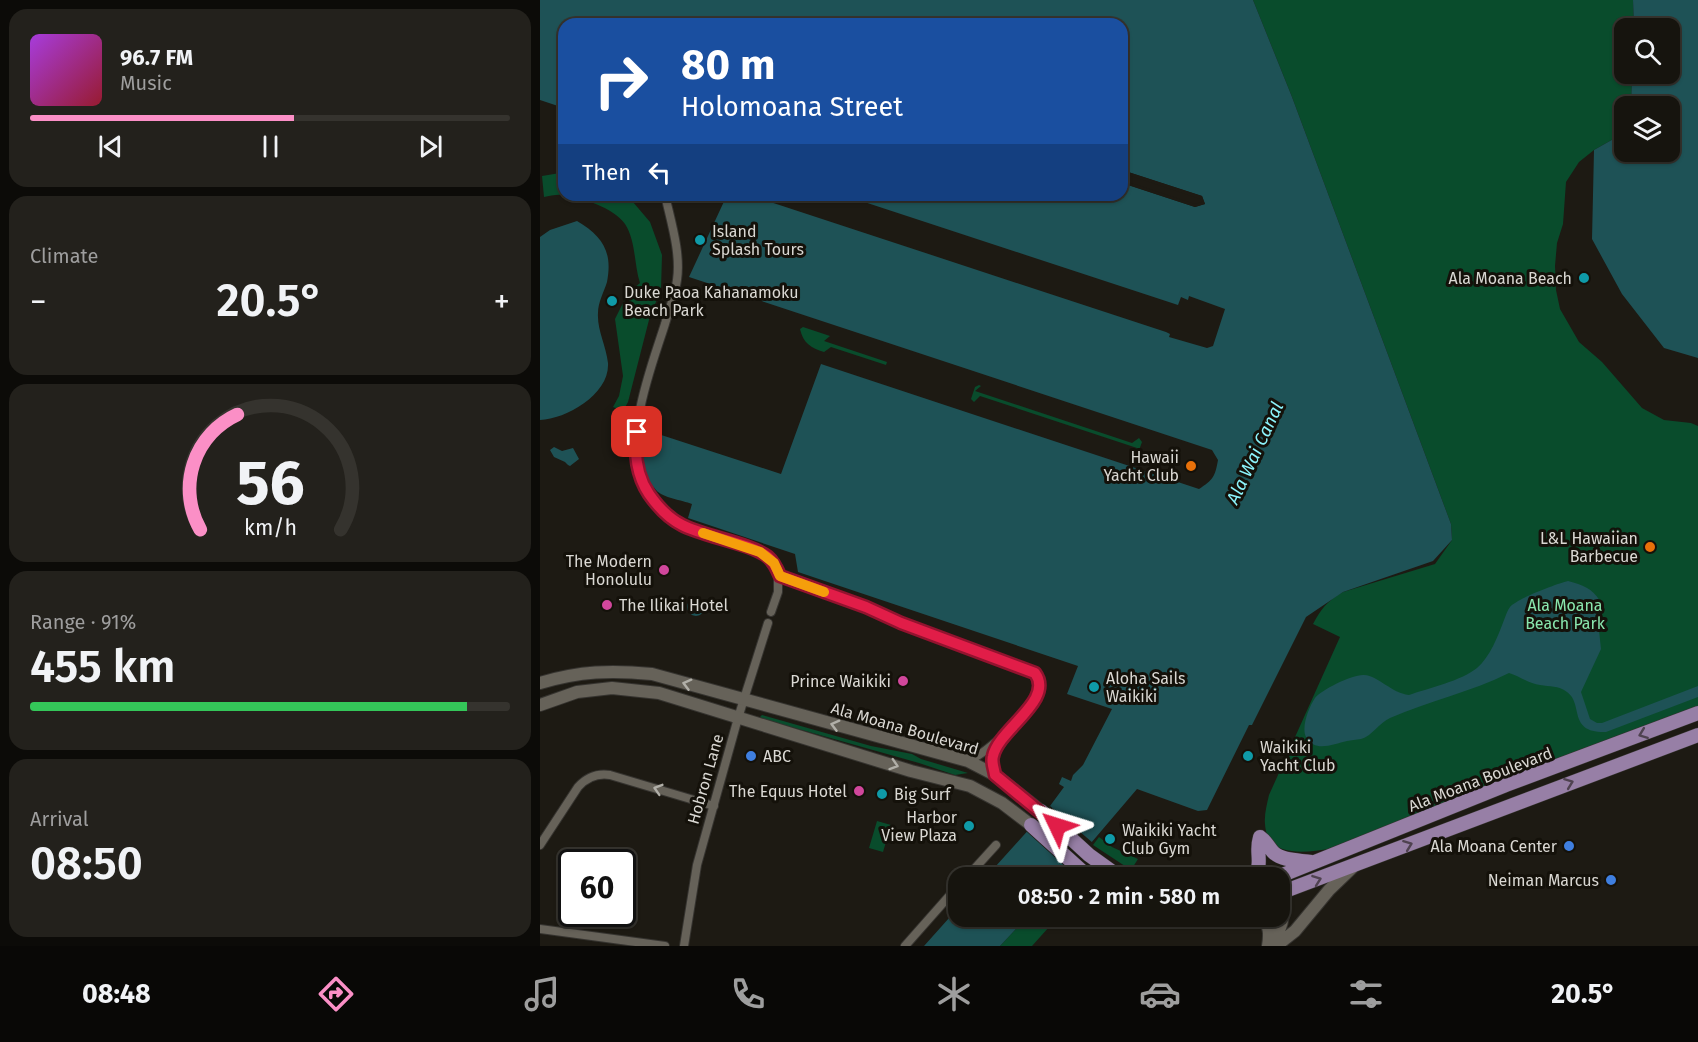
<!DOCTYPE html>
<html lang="en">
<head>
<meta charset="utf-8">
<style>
	:root { --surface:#16140e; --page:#23211c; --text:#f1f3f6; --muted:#9e9e9e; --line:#35332e; --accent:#fb8fc6 }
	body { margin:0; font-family:"Fira Sans",sans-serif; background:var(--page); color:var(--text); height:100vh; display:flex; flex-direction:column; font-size:22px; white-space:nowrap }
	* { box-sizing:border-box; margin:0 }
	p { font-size:20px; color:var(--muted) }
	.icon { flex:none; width:33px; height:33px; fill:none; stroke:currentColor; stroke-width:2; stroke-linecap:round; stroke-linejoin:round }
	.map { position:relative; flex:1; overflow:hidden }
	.drawer { display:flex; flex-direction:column; gap:9px; padding:9px; background:#0c0b08; width:540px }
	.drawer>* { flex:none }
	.top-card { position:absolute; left:18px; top:18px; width:570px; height:183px; border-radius:18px; box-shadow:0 2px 4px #0004,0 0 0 2px var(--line); background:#1a4fa0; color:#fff; overflow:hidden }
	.buttons { position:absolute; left:1074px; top:18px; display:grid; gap:12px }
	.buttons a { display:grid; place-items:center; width:66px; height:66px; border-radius:12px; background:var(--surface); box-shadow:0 2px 4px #0004,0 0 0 2px var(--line); font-size:30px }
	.speed { position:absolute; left:18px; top:849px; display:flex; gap:12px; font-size:30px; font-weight:700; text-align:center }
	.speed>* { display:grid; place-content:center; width:78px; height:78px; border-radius:50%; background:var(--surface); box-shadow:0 2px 4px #0004,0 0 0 2px var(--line); line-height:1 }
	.speed .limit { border:3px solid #111; border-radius:9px; background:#fff; color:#111 }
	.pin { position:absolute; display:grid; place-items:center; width:51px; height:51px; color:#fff; margin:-26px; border-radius:12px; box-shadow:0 3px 9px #0006 }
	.me { position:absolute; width:66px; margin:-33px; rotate:311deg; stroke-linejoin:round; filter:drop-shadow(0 0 4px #0008) }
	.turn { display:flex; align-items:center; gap:21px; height:126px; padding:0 24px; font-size:27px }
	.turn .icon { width:78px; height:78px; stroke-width:2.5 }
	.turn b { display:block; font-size:42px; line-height:51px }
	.then { display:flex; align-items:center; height:57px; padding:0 24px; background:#0003; gap:12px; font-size:22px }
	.big { font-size:45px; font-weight:600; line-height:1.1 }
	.drawer .tile { flex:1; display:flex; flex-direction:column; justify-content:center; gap:9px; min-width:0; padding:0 21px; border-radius:18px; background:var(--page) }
	.drawer .dial { align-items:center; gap:0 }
	.dial svg { height:156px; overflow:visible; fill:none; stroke:var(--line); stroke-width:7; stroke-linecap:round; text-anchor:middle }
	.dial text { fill:var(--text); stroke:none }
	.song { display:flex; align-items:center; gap:18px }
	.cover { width:72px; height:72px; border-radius:9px; background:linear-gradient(135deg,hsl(280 70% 55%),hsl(350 70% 35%)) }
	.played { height:6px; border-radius:3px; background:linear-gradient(90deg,var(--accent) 55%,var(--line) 55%) }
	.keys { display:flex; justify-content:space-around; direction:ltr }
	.heat { display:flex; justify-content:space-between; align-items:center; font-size:33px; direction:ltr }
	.charge { height:9px; border-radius:4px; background:linear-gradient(90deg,#34c759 91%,var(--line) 0) }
	.trip { position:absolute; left:408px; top:867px; width:342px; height:60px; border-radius:18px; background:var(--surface); box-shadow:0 2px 4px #0004,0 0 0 2px var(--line); font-weight:600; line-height:60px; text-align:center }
	.dock { display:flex; height:96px; justify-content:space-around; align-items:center; background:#090806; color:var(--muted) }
	.dock .icon { width:42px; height:42px }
	.dock .on { color:var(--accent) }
	.dock b { font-size:27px; color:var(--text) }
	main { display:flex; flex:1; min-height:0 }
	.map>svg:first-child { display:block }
</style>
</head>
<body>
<main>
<section class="drawer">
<div class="tile">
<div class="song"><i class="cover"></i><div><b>96.7 FM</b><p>Music</p></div></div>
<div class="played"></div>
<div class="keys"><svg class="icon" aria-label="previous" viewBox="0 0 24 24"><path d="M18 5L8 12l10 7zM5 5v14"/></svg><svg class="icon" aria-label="pause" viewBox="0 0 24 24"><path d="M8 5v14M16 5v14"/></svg><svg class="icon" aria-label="next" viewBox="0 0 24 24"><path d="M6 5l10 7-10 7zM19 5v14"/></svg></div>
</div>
<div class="tile"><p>Climate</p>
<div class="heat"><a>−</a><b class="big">20.5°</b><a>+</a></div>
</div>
<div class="tile dial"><svg viewBox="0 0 100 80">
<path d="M14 69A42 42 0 1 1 86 69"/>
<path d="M14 69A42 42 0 0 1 33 10" stroke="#fb8fc6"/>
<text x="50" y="56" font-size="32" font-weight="700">56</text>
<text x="50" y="72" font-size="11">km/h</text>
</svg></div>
<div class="tile"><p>Range · 91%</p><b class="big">455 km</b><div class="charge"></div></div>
<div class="tile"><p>Arrival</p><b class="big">08:50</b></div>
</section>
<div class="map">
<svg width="1158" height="946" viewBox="0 0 1158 946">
	<rect width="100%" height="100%" fill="#1d1a13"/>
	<!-- green -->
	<path fill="#094c2c" d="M713 0H1093L1094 28H1084V74H1092L1091 106H1084V133L1054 150 1039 162 1026 182 1023 224 1017 243 1015 266 1016 290 1020 309 1039 342 1062 362 1102 408 1124 420 1151 423 1158 426V706L999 766 790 849C766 852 727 859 725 824 724 815 727 804 729 795L800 637 773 624C781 609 787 601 803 592L895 564 912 540 911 524 752 97Z
		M20 173 24 174V195H87L110 222 122 255 121 290 110 316 88 402 83 411 73 407 79 396 83 376 75 319 88 293 100 283C94 265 96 241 85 224 74 208 41 197 22 195 17 194 10 196 4 197L2 176Z
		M263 327 290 336 284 341 347 362 346 365 291 347 284 352C271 348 263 343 260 329Z
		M439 385 441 386 435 391 592 443 599 438 602 442 598 453 592 454 597 448 440 396 434 402 431 399 435 387Z
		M222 715 331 746 372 754 381 759 428 773 415 775 379 763 223 719 220 717Z
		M337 821 351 825 343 852 329 848Z
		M559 837 572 847 598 859 591 870 553 845Z
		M487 917H518L492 946H460Z"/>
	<!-- water -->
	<path fill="#1e5256" d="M0 0H713L752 97 911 524 912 540 893 561 803 592 766 617 712 725H709L667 810 658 811 597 789 522 877H446L510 806 524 787 519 784 522 777 531 781 533 775 543 765 572 709 527 694 538 666 258 572 255 554 148 518 152 504C142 500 123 498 116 490 102 476 100 447 109 431L241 474 281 364 659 489C673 480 675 477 678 460L672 450 149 277 187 195H209L626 332 630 334 629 337 667 348 673 346 685 309 649 296 648 300 641 297 638 305 303 195H582V183L655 207 665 204 662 196 582 170V24H24V108L0 100Z
		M1093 0H1158V358L1124 348 1082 294 1052 239 1054 150 1084 133V152H1130V106H1091L1092 74H1130V28H1094Z
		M37 221C62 236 73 251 67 282 64 292 58 302 58 313 57 330 66 345 68 363 70 394 27 419 0 420V237L10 230Z
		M14 447 22 451 33 448 39 459 30 466 28 465 25 462 14 457 10 450Z
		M1028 581C1043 585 1052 588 1060 601L1057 612 1061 649 1041 692 1050 719 1057 723H1062L1158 686V697L1066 732C1027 733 1044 704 1027 692 1018 685 1010 687 1000 685 990 684 979 676 969 673 931 692 889 701 850 718 839 723 832 736 821 739 816 740 811 740 807 741 793 744 775 753 766 737 761 727 769 707 775 698 781 690 813 674 824 675 839 676 851 693 869 695 889 688 921 681 937 668 950 657 958 636 964 620 966 615 967 611 970 607 976 599 1016 584 1028 581Z
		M147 607a9 9 0 1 1 18 0a9 9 0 1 1-18 0Z
		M418 908V916L487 917 460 946H384Z"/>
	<!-- pier -->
	<path fill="#1d1a13" d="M582 170 662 196 665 204 655 207 582 183V180L655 204 662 202 660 199 582 173Z
		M510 806 553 843 529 870 487 832Z"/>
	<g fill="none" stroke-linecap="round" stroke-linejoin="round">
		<defs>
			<path id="street" d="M125 195C131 222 141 253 137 280 135 295 129 310 125 324 110 371 82 440 105 487 123 525 163 533 199 545 209 548 220 550 228 557 234 562 237 569 240 576L326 607 361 623 495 673C499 678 501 684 499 691 494 710 447 753 428 761
				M231 612 238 592V581L240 576
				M455 775C452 760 453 753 461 741
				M0 845 38 787C47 777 57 773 70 775L174 806
				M426 878 456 845
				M0 929 125 946
				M144 946 157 865 198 718 228 623
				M365 946 418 886"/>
			<path id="secondary" d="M0 683C40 671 71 670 112 674L428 761 455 775 501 811
				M0 705 37 692 72 688 119 693 371 771 430 786 462 803 491 825
				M721 916C730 926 730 934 728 946
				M731 946C740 930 747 917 740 898
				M736 946 755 931 789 890 814 866"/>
			<path id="primary" d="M501 811 549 855 581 878
				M491 825 543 872 552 878
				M715 878C723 859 715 853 720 837 726 841 728 846 733 852 742 861 759 860 771 862
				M735 878 966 785 1158 713
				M740 893 1158 735"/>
		</defs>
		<!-- street casing -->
		<use href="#street" stroke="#363430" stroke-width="10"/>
		<!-- secondary casing -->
		<use href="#secondary" stroke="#363430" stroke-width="14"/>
		<!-- primary casing -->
		<use href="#primary" stroke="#363430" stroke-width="15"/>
		<!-- street -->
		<use href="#street" stroke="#666259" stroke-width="8"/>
		<!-- secondary -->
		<use href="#secondary" stroke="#666259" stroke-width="12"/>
		<!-- primary -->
		<use href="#primary" stroke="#977fa6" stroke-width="14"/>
	</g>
	<!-- one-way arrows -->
	<defs><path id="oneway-chevron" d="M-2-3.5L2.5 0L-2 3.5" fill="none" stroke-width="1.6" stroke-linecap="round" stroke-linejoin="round" transform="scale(1.5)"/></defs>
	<g stroke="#b1afa8">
		<use href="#oneway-chevron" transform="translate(147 684) rotate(-165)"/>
		<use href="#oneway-chevron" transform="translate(295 725) rotate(-165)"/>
		<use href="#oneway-chevron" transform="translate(354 765) rotate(18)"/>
		<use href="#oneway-chevron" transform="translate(118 789) rotate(-163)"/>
	</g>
	<g stroke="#4f4250">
		<use href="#oneway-chevron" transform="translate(1103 734) rotate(159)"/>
		<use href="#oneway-chevron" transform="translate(1029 783) rotate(-21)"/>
		<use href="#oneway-chevron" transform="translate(868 845) rotate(-21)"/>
		<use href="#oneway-chevron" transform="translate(777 880) rotate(-20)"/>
	</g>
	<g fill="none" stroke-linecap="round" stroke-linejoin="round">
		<defs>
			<path id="route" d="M97 432C94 453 97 476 109 494 118 507 128 518 142 525 165 537 210 543 228 557 234 562 237 569 240 576L326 607 361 623 495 673C515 700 459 729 453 756 451 762 454 768 455 775L517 826"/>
		</defs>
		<!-- route casing -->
		<use href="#route" stroke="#92132f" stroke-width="15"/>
		<!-- route -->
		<use href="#route" stroke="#e11d48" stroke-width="10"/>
		<!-- slow -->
		<path stroke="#f59e0b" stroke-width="10" d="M163 533 220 552 234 563 240 576 284 592"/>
	</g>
	<!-- markers -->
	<g fill="#0f9aa8" stroke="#14110a" stroke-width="2">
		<circle cx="160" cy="240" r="6"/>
		<circle cx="1044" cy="278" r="6"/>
		<circle cx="72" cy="301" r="6"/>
		<circle cx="554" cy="687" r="6"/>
		<circle cx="708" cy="756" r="6"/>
		<circle cx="342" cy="794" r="6"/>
		<circle cx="429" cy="826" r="6"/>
		<circle cx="570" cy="839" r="6"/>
	</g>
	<g fill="#e8710a" stroke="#14110a" stroke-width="2">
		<circle cx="651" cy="466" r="6"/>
		<circle cx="1110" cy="547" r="6"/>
	</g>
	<g fill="#d1479c" stroke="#14110a" stroke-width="2">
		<circle cx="124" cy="570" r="6"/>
		<circle cx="67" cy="605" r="6"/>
		<circle cx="363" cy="681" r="6"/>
		<circle cx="319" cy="791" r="6"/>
	</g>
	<g fill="#3f7fe0" stroke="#14110a" stroke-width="2">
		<circle cx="211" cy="756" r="6"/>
		<circle cx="1029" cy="846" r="6"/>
		<circle cx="1071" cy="880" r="6"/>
	</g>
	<g text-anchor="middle" stroke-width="6" stroke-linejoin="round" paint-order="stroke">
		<!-- poi labels -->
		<g font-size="16" fill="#dad8d3" stroke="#14110a" text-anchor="end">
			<text x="172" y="237" text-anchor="start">Island<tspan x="172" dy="18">Splash Tours</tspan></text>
			<text x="1032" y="284">Ala Moana Beach</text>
			<text x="84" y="298" text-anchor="start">Duke Paoa Kahanamoku<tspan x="84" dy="18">Beach Park</tspan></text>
			<text x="639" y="463">Hawaii<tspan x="639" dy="18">Yacht Club</tspan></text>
			<text x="1098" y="544">L&amp;L Hawaiian<tspan x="1098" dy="18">Barbecue</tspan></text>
			<text x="112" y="567">The Modern<tspan x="112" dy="18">Honolulu</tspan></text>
			<text x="79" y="611" text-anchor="start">The Ilikai Hotel</text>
			<text x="566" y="684" text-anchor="start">Aloha Sails<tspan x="566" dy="18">Waikiki</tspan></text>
			<text x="351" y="687">Prince Waikiki</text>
			<text x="720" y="753" text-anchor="start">Waikiki<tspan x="720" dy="18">Yacht Club</tspan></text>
			<text x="223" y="762" text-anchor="start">ABC</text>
			<text x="307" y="797">The Equus Hotel</text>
			<text x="354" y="800" text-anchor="start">Big Surf</text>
			<text x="417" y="823">Harbor<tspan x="417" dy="18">View Plaza</tspan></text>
			<text x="582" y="836" text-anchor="start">Waikiki Yacht<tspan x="582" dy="18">Club Gym</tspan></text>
			<text x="1017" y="852">Ala Moana Center</text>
			<text x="1059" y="886">Neiman Marcus</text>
		</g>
		<!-- park labels -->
		<g font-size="16" fill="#89e7ae" stroke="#14110a">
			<text x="1025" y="611">Ala Moana<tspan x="1025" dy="18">Beach Park</tspan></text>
		</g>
		<!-- street labels -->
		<g font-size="16" fill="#dad8d3" stroke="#14110a">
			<text transform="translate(365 728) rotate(16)" y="6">Ala Moana Boulevard</text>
			<text transform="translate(165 779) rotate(-74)" y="6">Hobron Lane</text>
			<text transform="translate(940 779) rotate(-21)" y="6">Ala Moana Boulevard</text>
		</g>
		<!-- water labels -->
		<g font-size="18" font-style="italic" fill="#8cf4fc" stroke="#14110a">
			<text transform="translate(715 453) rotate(-65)" y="6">Ala Wai Canal</text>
		</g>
	</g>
</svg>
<div class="buttons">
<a><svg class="icon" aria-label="search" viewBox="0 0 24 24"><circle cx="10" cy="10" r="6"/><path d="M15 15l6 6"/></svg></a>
<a><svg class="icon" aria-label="layers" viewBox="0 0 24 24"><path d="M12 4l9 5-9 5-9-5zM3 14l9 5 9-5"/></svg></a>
</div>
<div class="speed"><div class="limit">60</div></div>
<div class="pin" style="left:97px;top:432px;background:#d93025"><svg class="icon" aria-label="arrive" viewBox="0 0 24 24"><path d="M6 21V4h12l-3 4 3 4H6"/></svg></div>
<svg class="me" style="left:517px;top:826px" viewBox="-20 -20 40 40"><path d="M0-17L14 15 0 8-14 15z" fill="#e11d48" stroke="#fff" stroke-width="4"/></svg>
<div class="trip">08:50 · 2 min · 580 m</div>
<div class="top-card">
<div class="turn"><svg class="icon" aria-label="right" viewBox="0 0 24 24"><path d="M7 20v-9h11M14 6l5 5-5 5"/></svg><div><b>80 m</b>Holomoana Street</div></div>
<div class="then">Then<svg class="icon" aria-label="left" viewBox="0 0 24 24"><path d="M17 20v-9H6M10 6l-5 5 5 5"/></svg></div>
</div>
</div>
</main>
<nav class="dock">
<b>08:48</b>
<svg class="icon on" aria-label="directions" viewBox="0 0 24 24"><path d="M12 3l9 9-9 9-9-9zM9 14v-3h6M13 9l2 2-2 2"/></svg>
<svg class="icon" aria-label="music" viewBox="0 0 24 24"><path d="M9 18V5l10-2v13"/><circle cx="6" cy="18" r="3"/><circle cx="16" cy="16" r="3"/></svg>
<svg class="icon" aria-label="phone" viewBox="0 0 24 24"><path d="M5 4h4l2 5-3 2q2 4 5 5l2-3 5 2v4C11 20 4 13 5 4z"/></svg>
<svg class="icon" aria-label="climate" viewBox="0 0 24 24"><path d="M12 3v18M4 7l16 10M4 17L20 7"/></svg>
<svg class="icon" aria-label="car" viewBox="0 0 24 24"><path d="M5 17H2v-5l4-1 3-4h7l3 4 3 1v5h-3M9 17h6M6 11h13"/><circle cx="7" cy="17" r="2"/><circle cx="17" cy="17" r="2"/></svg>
<svg class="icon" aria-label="filters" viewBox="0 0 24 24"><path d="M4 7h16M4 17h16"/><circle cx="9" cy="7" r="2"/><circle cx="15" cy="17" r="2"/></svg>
<b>20.5°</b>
</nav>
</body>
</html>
